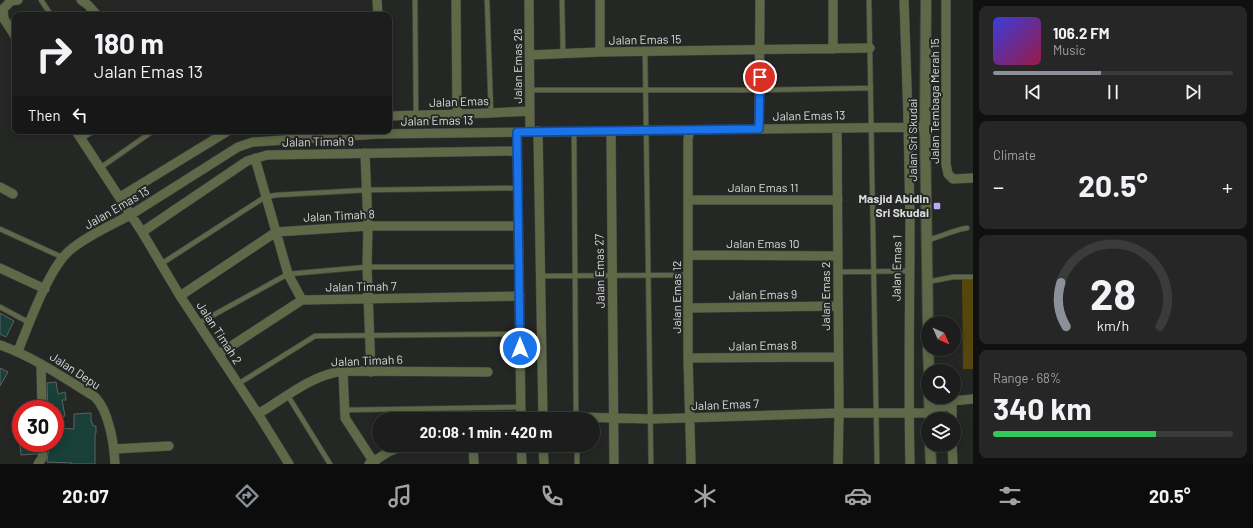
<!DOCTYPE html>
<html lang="en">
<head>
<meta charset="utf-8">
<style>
	:root { --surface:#1c1d1c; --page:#252625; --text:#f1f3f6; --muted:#a0a2a3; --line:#3a3b3b; --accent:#8c9099 }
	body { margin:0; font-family:Barlow,sans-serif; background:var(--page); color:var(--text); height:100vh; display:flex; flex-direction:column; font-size:15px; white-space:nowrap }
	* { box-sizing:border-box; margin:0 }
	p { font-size:13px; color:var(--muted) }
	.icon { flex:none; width:22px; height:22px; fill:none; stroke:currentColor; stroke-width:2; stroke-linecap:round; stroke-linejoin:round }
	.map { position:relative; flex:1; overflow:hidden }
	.panel { display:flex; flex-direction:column; gap:6px; padding:6px; background:#0f100f; width:280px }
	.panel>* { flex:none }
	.banner { position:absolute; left:12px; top:12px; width:380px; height:122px; border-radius:8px; box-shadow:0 2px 10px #0003,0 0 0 1px var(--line); background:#1c1d1c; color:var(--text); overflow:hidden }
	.needle { width:26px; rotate:135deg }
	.fabs { position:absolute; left:921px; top:316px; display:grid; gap:8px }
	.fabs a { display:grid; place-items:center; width:40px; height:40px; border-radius:50%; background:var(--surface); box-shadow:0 2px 10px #0003,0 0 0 1px var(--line); font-size:20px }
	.speed { position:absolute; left:12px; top:400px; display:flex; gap:8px; font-size:20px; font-weight:700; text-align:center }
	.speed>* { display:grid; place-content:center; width:52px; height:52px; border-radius:50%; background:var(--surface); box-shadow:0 2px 10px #0003,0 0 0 1px var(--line); line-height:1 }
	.speed .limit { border:6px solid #d22; background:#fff; color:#111 }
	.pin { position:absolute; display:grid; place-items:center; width:34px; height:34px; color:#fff; margin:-17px; border:2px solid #fff; border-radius:50%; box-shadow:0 1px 4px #0007 }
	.me { position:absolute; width:44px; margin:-22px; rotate:0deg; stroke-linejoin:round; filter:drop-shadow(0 0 3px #0008) }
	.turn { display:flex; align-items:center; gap:14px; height:84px; padding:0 16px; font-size:18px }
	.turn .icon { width:52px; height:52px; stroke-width:2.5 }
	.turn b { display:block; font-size:28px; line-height:34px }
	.then { display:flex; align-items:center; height:38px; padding:0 16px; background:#0003; gap:8px; font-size:15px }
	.big { font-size:30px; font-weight:700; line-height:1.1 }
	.panel .widget { flex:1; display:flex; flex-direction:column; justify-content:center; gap:6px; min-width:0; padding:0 14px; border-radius:8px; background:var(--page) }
	.panel .dial { align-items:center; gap:0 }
	.dial svg { height:104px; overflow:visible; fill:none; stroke:var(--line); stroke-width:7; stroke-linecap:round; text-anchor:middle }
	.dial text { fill:var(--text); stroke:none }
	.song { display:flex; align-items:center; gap:12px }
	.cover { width:48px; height:48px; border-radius:6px; background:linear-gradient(135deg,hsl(240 70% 55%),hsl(340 70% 35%)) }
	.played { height:4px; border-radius:2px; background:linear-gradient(90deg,var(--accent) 45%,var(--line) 45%) }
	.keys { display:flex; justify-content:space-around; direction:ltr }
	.heat { display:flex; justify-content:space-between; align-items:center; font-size:22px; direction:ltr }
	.charge { height:6px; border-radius:3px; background:linear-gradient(90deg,#34c759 68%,var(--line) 0) }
	.trip { position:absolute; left:372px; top:412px; width:228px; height:40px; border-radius:20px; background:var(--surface); box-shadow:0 2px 10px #0003,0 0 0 1px var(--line); font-weight:700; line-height:40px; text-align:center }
	.tabs { display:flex; height:64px; justify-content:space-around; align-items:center; background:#0b0c0b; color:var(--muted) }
	.tabs .icon { width:28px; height:28px }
	.tabs .on { color:var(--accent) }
	.tabs b { font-size:18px; color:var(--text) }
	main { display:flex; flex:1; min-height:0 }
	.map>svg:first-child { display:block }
</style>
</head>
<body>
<main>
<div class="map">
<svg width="973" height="464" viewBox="0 0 973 464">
	<rect width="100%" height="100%" fill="#252725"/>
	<!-- green -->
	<path fill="#55460d" d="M962 280H973V369H963Z"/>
	<!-- building -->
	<path fill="#183f38" stroke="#5f6261" d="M0 313 14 321 6 337 0 334Z
		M0 368 8 372 0 386Z
		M56 382 58 394 65 392 66 400H62L65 416 55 418V409H48L47 383Z
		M91 413V422H92L93 426H96V433H95V464H71L72 463 47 462 49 443H55V428L74 429V414Z
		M20 443H37L36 454 21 455Z"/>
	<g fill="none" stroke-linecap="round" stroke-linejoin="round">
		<defs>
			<path id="service" d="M41 0 51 15
				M415 0 416 115
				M487 0 491 113
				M562 0 563 54
				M869 0 877 464
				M645 52 651 464
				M530 90H760L871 88
				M574 131 576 417
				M100 168 153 131
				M0 229 64 258
				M927 240C941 237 953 230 967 228
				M161 264 265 197 277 195 367 190 518 188
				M838 272 909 271
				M541 276 688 275
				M927 282 953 277H973
				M0 307 30 323
				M199 323 288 274 367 267H519
				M238 384 315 336 520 334
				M288 396 330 464
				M344 410 520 407
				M577 445V464"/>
			<path id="minor" d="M81 0 88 5 97 15
				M377 0 378 15
				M456 0 457 114
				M529 0 530 131
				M600 0V52
				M833 0V49
				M904 0C907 73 909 146 910 218 910 300 908 382 910 464
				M946 0V164L948 174 953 179 973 178
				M15 36 4 19 3 9 11 1 18 0
				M530 55 600 52 870 48
				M389 116 491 113 530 111
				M837 128 839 413 838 464
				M759 129 760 0
				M690 130 688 139V358L691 464
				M76 131 142 232 180 296 258 414 289 464
				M538 131 543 419
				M611 131 614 464
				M517 132 521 419
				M80 137 90 131
				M365 153 368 226 367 267 371 372
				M255 158 288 274 302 300
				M0 187 13 194
				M120 197 228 131
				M688 200H838
				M142 232 247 161 267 155 517 151
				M689 255 838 256
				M0 268 45 289
				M180 296 276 232 368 226H518
				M689 308 838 306
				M0 345C34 357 64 378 95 397 109 411 114 444 115 464
				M18 351C29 324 48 270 69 251 86 236 112 225 132 214 167 192 203 169 238 147L253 142 379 134 925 127
				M219 354 302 300 520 296
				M688 358 838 357
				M41 364 42 409
				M343 371 345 418 375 464
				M952 401V419
				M929 410 941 409 952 401 973 399
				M258 414C285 398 311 375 343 371L488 372
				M521 417 543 416 651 419 839 413H929
				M473 445 474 464
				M521 445 522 464
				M543 445 544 464
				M952 445 953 464
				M114 449 169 446
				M38 464 42 458 43 443
				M369 464 390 451 403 446 472 445"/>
			<path id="tertiary" d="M926 0 925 127 928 328
				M928 349 929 371
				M929 397 930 419
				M930 445 931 464"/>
		</defs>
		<!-- service casing -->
		<use href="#service" stroke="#424442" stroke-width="6"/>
		<!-- minor casing -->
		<use href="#minor" stroke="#424442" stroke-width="10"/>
		<!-- tertiary casing -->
		<use href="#tertiary" stroke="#424442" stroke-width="12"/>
		<!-- service -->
		<use href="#service" stroke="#5f6948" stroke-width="4.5"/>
		<!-- minor -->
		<use href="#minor" stroke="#5f6948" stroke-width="9"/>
		<!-- tertiary -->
		<use href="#tertiary" stroke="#5f6948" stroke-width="10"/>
	</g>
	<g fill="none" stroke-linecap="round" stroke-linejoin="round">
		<defs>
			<path id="route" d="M520 348 517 132 759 129 760 77"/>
		</defs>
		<!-- route casing -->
		<use href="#route" stroke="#114b97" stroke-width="10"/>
		<!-- route -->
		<use href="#route" stroke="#1a73e8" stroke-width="7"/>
	</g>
	<!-- markers -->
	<rect fill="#baaaf6" stroke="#252725" stroke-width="1.5" x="933" y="202" width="8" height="8" rx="2"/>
	<g text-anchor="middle" stroke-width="4" stroke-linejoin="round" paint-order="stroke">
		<!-- street labels -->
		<g font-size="12" fill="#dadbda" stroke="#252725">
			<text transform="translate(645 40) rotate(-1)" y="4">Jalan Emas 15</text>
			<text transform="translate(518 66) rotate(-90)" y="4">Jalan Emas 26</text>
			<text transform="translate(935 101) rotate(-90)" y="4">Jalan Tembaga Merah 15</text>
			<text transform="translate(459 102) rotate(-2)" y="4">Jalan Emas</text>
			<text transform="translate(809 116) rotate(-1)" y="4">Jalan Emas 13</text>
			<text transform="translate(437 121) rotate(-1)" y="4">Jalan Emas 13</text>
			<text transform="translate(913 140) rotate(-90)" y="4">Jalan Sri Skudai</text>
			<text transform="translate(318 142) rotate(-1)" y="4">Jalan Timah 9</text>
			<text x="763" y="192">Jalan Emas 11</text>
			<text transform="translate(117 208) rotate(-30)" y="4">Jalan Emas 13</text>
			<text transform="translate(339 216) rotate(-3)" y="4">Jalan Timah 8</text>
			<text x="763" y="248">Jalan Emas 10</text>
			<text transform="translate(897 268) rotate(-89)" y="4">Jalan Emas 1</text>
			<text transform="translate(600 271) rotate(-91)" y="4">Jalan Emas 27</text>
			<text transform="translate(361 287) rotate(-1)" y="4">Jalan Timah 7</text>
			<text transform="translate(763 295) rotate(-1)" y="4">Jalan Emas 9</text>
			<text transform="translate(826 296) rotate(-90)" y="4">Jalan Emas 2</text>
			<text transform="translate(677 297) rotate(-90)" y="4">Jalan Emas 12</text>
			<text transform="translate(219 333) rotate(57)" y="4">Jalan Timah 2</text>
			<text transform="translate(763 346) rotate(-1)" y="4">Jalan Emas 8</text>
			<text transform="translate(367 361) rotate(-2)" y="4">Jalan Timah 6</text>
			<text transform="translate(75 371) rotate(33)" y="4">Jalan Depu</text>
			<text transform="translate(725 405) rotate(-2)" y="4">Jalan Emas 7</text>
		</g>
		<!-- poi labels -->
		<g font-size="12" font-weight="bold" fill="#dadbda" stroke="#252725" text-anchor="end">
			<text x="929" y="203">Masjid Abidin<tspan x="929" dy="14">Sri Skudai</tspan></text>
		</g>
	</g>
</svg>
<div class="fabs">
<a><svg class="needle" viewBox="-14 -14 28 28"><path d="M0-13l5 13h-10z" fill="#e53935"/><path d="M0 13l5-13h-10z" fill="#a0a2a3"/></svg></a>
<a><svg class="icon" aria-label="search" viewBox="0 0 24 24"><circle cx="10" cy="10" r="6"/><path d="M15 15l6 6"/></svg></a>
<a><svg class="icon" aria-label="layers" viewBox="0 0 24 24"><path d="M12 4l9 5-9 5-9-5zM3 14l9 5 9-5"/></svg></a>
</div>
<div class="speed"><div class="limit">30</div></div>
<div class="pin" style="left:760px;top:77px;background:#d93025"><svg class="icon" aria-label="arrive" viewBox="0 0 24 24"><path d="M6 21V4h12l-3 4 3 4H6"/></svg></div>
<svg class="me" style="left:520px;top:348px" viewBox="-20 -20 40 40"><circle r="17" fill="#1a73e8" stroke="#fff" stroke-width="3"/><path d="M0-11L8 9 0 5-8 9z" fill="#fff"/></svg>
<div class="trip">20:08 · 1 min · 420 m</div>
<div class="banner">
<div class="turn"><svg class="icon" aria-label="right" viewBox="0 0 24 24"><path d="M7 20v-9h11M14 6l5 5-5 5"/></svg><div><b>180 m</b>Jalan Emas 13</div></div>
<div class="then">Then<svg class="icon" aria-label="left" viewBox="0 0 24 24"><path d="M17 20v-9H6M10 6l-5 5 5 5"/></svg></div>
</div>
</div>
<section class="panel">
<div class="widget">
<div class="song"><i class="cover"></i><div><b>106.2 FM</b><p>Music</p></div></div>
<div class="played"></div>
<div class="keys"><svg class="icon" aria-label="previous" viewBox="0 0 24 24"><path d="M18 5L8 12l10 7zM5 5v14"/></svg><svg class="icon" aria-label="pause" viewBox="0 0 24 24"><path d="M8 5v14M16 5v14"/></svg><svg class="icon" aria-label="next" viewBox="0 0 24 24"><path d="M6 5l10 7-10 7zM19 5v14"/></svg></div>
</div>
<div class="widget"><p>Climate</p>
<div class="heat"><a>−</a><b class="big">20.5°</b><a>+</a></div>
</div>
<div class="widget dial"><svg viewBox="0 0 100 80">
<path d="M14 69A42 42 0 1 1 86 69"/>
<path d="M14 69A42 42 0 0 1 10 35" stroke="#8c9099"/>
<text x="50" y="56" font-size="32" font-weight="700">28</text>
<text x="50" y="72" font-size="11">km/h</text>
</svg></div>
<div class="widget"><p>Range · 68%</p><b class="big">340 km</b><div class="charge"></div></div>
</section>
</main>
<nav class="tabs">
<b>20:07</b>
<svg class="icon on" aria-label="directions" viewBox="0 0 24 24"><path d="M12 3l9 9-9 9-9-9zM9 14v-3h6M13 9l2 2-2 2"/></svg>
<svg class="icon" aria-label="music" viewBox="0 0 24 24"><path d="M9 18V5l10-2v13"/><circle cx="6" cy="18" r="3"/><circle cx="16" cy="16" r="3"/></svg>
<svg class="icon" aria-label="phone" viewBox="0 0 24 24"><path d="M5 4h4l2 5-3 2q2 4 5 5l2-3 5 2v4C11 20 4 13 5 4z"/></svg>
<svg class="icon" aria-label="climate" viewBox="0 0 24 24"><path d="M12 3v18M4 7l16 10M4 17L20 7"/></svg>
<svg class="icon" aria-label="car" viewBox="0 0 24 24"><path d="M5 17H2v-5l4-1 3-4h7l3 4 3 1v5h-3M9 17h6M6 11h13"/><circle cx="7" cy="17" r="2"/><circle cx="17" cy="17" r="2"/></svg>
<svg class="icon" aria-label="filters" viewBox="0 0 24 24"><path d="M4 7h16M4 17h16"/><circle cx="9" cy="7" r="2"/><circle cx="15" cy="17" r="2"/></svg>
<b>20.5°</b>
</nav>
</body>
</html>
